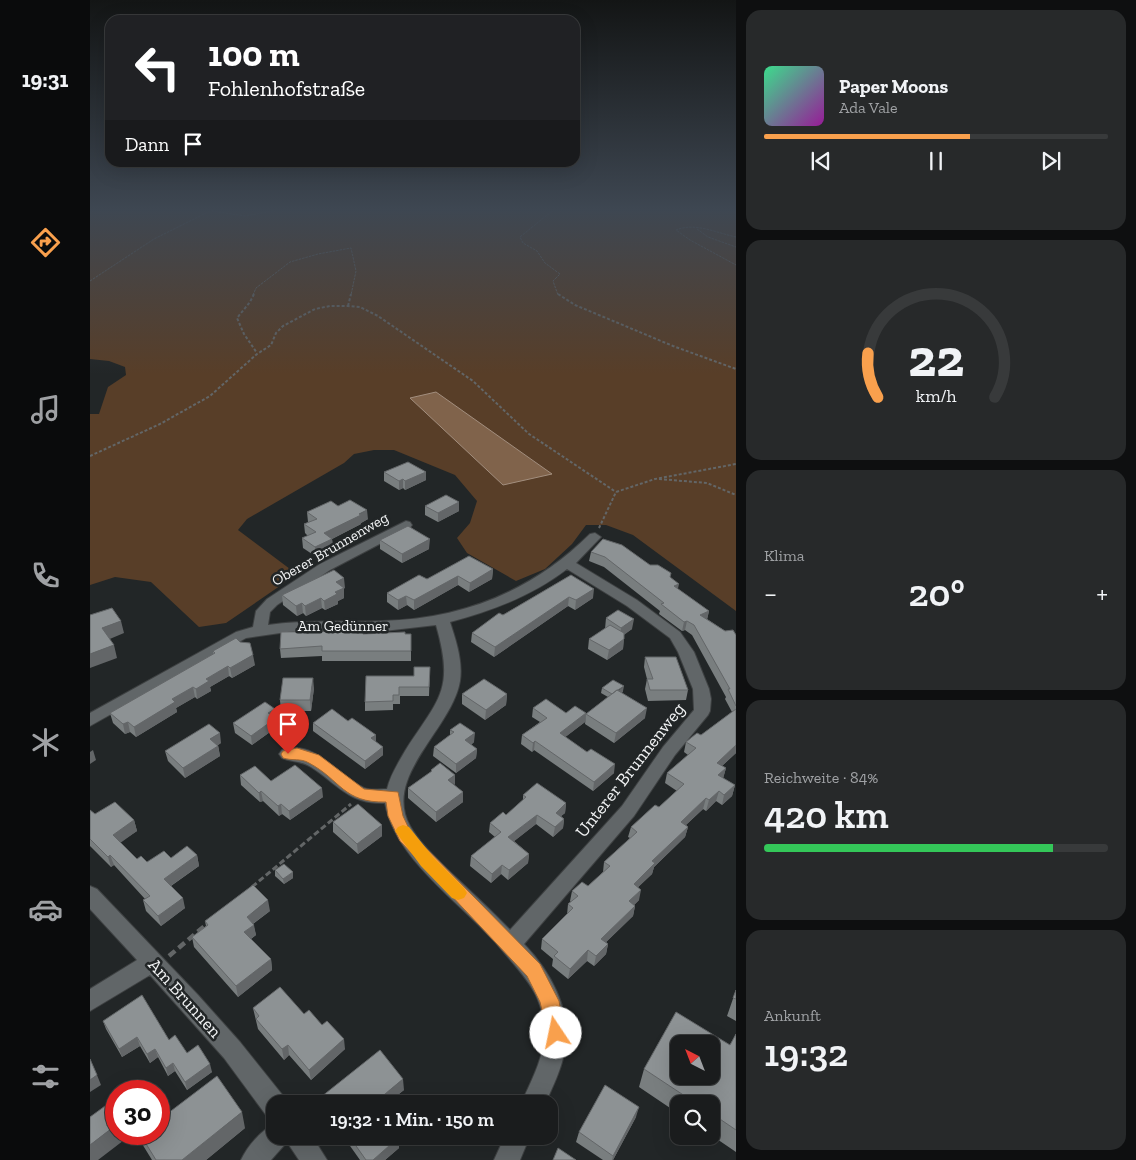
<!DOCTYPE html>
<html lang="de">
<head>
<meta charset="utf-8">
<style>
	:root { --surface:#1a1c1d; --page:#27292a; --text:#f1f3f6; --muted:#9fa1a4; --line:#383a3b; --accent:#f9a04d }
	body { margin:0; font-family:"Zilla Slab",serif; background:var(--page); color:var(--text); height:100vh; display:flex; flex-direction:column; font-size:19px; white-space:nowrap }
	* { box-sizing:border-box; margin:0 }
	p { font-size:16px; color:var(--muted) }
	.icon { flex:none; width:28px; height:28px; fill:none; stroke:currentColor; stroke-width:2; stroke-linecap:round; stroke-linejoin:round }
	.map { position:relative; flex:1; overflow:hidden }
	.panel { display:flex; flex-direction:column; gap:10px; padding:10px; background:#0e0f10; width:400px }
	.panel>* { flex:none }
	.banner { position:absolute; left:15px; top:15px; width:475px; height:152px; border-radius:15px; box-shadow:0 5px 20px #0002,0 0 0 1px var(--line); background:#202124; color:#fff; overflow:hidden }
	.needle { width:32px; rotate:318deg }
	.tools { position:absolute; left:580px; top:1035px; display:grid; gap:10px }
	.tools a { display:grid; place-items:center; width:50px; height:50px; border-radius:10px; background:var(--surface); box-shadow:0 5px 20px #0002,0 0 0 1px var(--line); font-size:25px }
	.speed { position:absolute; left:15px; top:1080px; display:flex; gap:10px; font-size:25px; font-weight:700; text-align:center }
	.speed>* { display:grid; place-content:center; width:65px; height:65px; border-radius:50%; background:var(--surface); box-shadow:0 5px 20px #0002,0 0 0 1px var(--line); line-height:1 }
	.speed .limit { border:8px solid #d22; background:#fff; color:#111 }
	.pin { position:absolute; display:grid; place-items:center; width:42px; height:42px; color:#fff; margin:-51px -21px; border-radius:50% 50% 50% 0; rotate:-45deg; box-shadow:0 0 5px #0007 }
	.pin .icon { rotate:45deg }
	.me { position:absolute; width:55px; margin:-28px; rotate:349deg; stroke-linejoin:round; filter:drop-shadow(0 0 4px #0008) }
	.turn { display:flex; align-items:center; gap:18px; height:105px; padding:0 20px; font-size:22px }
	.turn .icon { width:65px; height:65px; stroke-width:2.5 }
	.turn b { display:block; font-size:35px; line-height:42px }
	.then { display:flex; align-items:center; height:48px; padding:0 20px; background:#0003; gap:10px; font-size:19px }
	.big { font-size:38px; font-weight:600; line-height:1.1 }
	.panel .tile { flex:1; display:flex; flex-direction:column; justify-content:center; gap:8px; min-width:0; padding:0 18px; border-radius:15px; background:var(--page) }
	.panel .dial { align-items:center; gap:0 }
	.dial svg { height:130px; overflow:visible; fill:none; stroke:var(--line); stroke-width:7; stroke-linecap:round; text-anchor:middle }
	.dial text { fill:var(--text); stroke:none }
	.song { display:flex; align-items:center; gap:15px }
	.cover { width:60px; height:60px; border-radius:8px; background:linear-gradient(135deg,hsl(150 70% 55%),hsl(300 70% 35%)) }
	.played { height:5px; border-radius:2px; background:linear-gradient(90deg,var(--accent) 60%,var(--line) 60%) }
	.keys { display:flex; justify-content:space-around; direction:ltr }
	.heat { display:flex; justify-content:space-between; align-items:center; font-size:28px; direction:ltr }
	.charge { height:8px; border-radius:4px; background:linear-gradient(90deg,#34c759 84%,var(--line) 0) }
	.trip { position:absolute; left:176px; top:1095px; width:292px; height:50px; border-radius:15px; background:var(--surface); box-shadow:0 5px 20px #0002,0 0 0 1px var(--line); font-weight:600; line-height:50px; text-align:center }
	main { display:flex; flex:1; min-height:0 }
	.tab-bar { display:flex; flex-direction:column; width:90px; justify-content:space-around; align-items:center; background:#0a0b0c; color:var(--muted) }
	.tab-bar .icon { width:35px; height:35px }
	.tab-bar .selected { color:var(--accent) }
	.tab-bar b { font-size:22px; color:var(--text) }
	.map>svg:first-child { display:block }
</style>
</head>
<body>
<main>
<nav class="tab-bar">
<b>19:31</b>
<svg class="icon selected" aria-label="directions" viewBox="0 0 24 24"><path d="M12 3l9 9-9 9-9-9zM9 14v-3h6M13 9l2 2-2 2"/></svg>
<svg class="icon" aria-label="music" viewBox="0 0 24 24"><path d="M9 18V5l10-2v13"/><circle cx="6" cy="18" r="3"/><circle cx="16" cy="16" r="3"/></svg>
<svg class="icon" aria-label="phone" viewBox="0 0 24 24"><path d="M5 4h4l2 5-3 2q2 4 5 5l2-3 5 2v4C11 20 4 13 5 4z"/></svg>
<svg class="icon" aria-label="climate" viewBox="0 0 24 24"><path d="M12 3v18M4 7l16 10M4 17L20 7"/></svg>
<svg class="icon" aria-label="car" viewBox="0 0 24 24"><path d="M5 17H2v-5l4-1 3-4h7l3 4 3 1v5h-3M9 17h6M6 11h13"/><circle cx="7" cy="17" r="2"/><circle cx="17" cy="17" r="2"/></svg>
<svg class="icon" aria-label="filters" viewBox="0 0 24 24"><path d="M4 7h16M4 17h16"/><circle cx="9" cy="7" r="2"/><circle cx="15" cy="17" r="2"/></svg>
</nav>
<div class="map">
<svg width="646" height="1160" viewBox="0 0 646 1160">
	<rect width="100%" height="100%" fill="#222627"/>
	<!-- green -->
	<path fill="#583e28" d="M0 211H646V611L543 535 516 525H496L482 544 455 569 426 581 377 553 367 538 380 523 387 501 365 475 304 450H284L264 454 254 463 157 519 148 530 200 569V579L136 623 109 627 61 582 25 577 0 585V414H9L18 387 36 375 35 367 19 361 0 359Z"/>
	<!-- water -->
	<path fill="#80634b" stroke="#a28e7e" d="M346 392 462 474 413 485 320 398Z"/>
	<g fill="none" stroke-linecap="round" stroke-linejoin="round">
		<defs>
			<path id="street" d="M316 521 320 522 322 525 320 528 240 570 187 605 180 612 178 625C216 619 254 623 292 621 374 619 442 591 500 534L505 533 511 537 486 563 547 600 590 632 604 652 619 689 621 699 620 711 618 715 585 755 544 816 434 944C460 971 482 1010 475 1049 472 1068 463 1086 455 1104H431C440 1083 452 1062 454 1039 456 996 436 979 412 950 375 905 306 862 295 803 258 804 249 785 221 767 212 761 202 762 192 758L189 754 192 750C227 739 246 776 274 788 281 791 290 789 297 789 300 776 308 763 315 751 349 698 365 691 346 625L294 631H204L156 638 0 726V713L146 632 163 627 166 611 177 599 230 564ZM477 569 537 606 580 638 588 652 603 689 604 710 573 747 532 806 420 930C400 909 378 889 357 869 344 856 329 842 320 826 292 776 362 729 370 681 373 661 366 641 360 622 402 611 442 596 477 569Z
				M0 886 7 889 108 995 150 1042 194 1097 196 1104H185V1118L176 1115 134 1058 60 975 0 1011V989L47 960 0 909Z
				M185 1124V1136H222L237 1160H209L197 1142 181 1160H151C157 1147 171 1130 185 1124Z
				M415 1136H440L430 1160H404Z"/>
		</defs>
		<!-- street casing -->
		<use href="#street" stroke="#3e4142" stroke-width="2"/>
		<!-- path-far3 -->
		<path stroke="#636667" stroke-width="1" stroke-dasharray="2.5 1" stroke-linecap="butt" d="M122 211 155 216 183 211
			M462 211 430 237 433 243 447 251 455 263 470 274 463 281 468 295
			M607 229 618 237 646 247
			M646 237C627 233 605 222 586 230L600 240 646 265
			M0 281 64 239 120 211
			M163 295 166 288 200 262 228 254 261 248 266 271 261 295"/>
		<!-- path-far2 -->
		<path stroke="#636667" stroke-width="2" stroke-dasharray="3 2" stroke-linecap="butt" d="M164 294 160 302 147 318 154 334 167 353
			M468 294 485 305 583 346 646 369
			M258 306 261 294
			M0 456 70 424 120 396 167 354 181 345 186 333 193 326 225 309 240 306H258L270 307 288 316 383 381 439 434 526 492
			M569 479 617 483 646 495
			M509 528 526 492 565 479 646 464"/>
		<!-- path-far1 -->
		<path stroke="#636667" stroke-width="3" stroke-dasharray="6 3" stroke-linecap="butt" d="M162 887 261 804"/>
		<!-- path -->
		<path stroke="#636667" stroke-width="4.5" stroke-dasharray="8 4.5" stroke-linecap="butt" d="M79 956 117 924"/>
		<!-- street -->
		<use href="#street" fill="#616668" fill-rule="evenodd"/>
	</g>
	<!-- wall -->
	<path fill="#797e7f" d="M294 472H336V480L315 490 313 488 309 490 294 481Z
		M369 502V511L348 522 335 515V506Z
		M248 506 278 519 271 523V524L242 539 243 548 225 556 213 548 212 538 218 536 215 533 214 524 219 522H218L217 512Z
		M290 540 339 549 312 563 290 549Z
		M501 552 560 565 580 577 588 589 619 611 617 619 635 631 646 635V753L632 766 636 768 633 778 645 785 642 796 632 805 626 801 616 811 613 809 596 825 598 827 595 837 564 867 562 874 548 887 549 900 544 905 545 906 543 916 516 942 518 944 516 954 504 966 497 961 478 979 462 966 463 959 451 949 452 939 477 915 478 904 481 902 480 901 482 891 498 886 513 872 514 862 540 838 538 837 541 827 569 807 587 791 575 783 577 773 598 755 594 752 596 742 611 735 642 712 635 699 636 697 602 635 595 630 592 631 569 614 570 611 514 567 499 561Z
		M403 569 402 579 379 592 368 585 324 610 317 605 308 610 297 602V593L337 579Z
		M481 575 503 598 485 610 478 606 404 657 381 642 382 633Z
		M254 588V598L248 601V604L235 610 232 608 216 616 213 613 207 616 193 605 192 595 255 588Z
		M516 618 542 629 534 634 533 649 517 660 498 649 499 639 515 629Z
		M273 634H321V661H232V656L191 658 190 649Z
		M123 651 165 665 142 678 139 676 120 687 121 691 107 699 105 697 86 708 87 712 46 737 40 732 35 734 23 723 20 713 123 654Z
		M555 657 598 690 596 700 558 701 555 689 557 679 554 667Z
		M340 667 339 696H310V704H303V710L275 711V702Z
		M224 688 221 711H191L190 700Z
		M512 688 533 691 532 693 555 718 524 743 495 724 496 714 518 697 511 693Z
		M372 694H417L416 705 395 720 372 704Z
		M443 708 476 713H496L495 722 475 737 524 773 503 791 444 750 442 752 431 744 432 735 450 722 442 717Z
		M185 709 187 727 162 745 145 733 143 723Z
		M223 723 286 742 293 755 275 769 223 731Z
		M360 730 384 742 381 745 387 749 386 758 366 773 343 756 344 747 360 735Z
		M131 743 128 745 130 756 95 778 78 761 75 751Z
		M341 770 364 785 373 792V802L346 822 318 798V788L341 772Z
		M150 775 181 781 233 797 200 820 192 814 189 816 173 801 170 802 151 785Z
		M433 795 476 803 475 813 471 816 474 819 473 828 463 837 446 824 424 841 439 854 438 863 418 880 411 874 401 883 380 866 381 856 405 837 399 832 400 823 416 815 433 800Z
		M0 810 5 814 44 820 47 831 30 842 47 859 57 862 81 858 107 855 109 866 81 886 95 908 71 926 56 911 53 900 55 899 24 865 21 867 0 846Z
		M243 822 292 836 268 854 243 832Z
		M185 870 203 872V878L194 884 185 876Z
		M180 911 163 924 166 935 161 939 181 959 182 970 148 997 104 947 102 937 116 926 115 921Z
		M646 990V1021L637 1016Z
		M163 1008 214 1014 255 1049 221 1080 199 1055 194 1060 168 1029Z
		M13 1021 79 1040 122 1072 97 1090 85 1071 78 1076 68 1057 60 1063 50 1046 32 1057 16 1029Z
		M646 1034V1152L621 1135V1104H589V1114L549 1087 554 1069 640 1045Z
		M314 1090 296 1104H232L231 1097Z
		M546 1117 523 1160H513L486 1142 489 1132Z
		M155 1128 116 1160H62L46 1134H69Z
		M253 1136H307L308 1138 309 1148 295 1160H270Z"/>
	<!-- shaded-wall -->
	<path fill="#636668" d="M336 472V480L315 490V481Z
		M313 479V488L309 490V481Z
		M369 502V511L348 522V513Z
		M277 510 278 519 271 523V524L242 539 243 548 225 556V547L234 533Z
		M340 539 339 549 312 563V554Z
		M403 569 402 579 379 592 380 583Z
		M368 576V585L324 610V600Z
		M254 578 255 588 246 592V582Z
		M589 584 587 593 584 586Z
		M254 588V598L248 601V604L235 610 234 601 245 592Z
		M504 589 503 598 485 610 486 600Z
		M316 596 317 605 308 610V600Z
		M479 597 478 606 404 657 405 647Z
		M231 598 232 608 216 616 215 606Z
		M212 603 213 613 207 616 206 606Z
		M619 611 617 620 610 615Z
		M544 619 542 629 530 638 531 628Z
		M31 621 34 633 15 641 12 628Z
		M597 621 595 630 592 631 594 622Z
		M534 639 533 649 517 660 519 650Z
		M24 645 27 658 0 668V654Z
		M163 655 165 665 142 678 140 668Z
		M138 666 139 676 120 687 121 691 107 699 106 689 116 679Z
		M223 678 224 688 221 711 220 700Z
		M534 686 533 691 522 700 523 695Z
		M103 687 105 697 86 708 87 712 46 737 44 727 82 699Z
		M417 694 416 705 395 720 396 710Z
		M557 708 555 718 524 743 526 733Z
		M185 709 186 718 180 722 178 713Z
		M496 713 495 722 469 742 470 733Z
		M186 718 187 727 162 745 161 736Z
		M38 722 40 732 35 734 33 724Z
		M130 733 131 743 122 749 120 739Z
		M385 733 384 742 375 749V740Z
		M286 735V744L281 738Z
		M445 741 444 750 442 752 443 743Z
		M646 745V753L624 773 627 763Z
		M128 746 130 756 95 778 93 768Z
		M293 747V755L275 769V761Z
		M387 749 386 758 366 773V764Z
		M3 750 6 760 0 764V752Z
		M525 764 524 773 503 791 504 782Z
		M636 768 633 779 628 775Z
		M365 775V785L358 780Z
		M645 785 642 796 632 805 634 795Z
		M232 788 233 797 200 820 199 811Z
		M171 791 173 801 170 802 169 793Z
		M629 791 626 801 616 811 619 800Z
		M373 792V802L346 822V812Z
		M616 798 613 809 588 832 591 822Z
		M476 803 475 813 464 822 466 813Z
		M191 804 192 814 189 816 188 806Z
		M447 815 446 824 418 846V837Z
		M474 819 473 828 463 837 465 827Z
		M44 820 47 831 26 846 23 835Z
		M292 825V836L268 854 267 844Z
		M598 827 595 837 564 867 562 874 541 894 544 884 562 861Z
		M439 854 438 863 418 880 419 870Z
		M20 855 24 865 21 867 18 857Z
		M107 855 109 866 76 889 74 879Z
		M412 865 411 874 401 883 402 874Z
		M203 872V878L194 884 193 879Z
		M551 890 549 900 537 912 539 901Z
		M93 898 95 908 71 926 68 916Z
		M178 900 180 911 158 927 157 917Z
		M545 906 543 916 509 949 511 939Z
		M164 925 166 935 156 942 154 932Z
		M518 944 516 954 504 966 506 956Z
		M498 950 497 961 478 979 480 969Z
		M181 959 182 970 148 997 146 986Z
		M47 1037 50 1046 32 1057 29 1049Z
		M254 1039 255 1049 221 1080 219 1070Z
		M198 1045 199 1055 194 1060 192 1049Z
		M65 1049 68 1057 60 1063 57 1054Z
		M83 1063 85 1071 78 1076 76 1068Z
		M120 1064 122 1072 97 1090 95 1082Z
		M7 1075 11 1085 0 1092V1080Z
		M313 1079 314 1090 296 1104H283Z
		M549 1107 546 1117 523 1160H522L523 1156Z
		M152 1112 155 1128 116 1160H92Z
		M26 1125V1134H42L8 1160H0V1145Z
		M308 1138 309 1148 295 1160H283Z"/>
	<!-- building -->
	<path fill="#8d9294" stroke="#636668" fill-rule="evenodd" d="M318 462 336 472 315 481 313 479 309 481 294 472Z
		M356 495 369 502 348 513 335 506Z
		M260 500 277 510 269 514 271 515 234 533 242 539 225 547 212 538 226 532 214 524 227 519 217 512 241 501 248 506Z
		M318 526 340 539 312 554 290 540Z
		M513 539 532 545 560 565H568L581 573 580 577 589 584 584 586 619 611 610 615 635 631 643 630 646 635V706L638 689H640L604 625 597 621 594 622 571 604 574 603 515 557 501 552Z
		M379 556 403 569 380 583 368 576 324 600 316 596 308 600 297 593 329 575 337 579Z
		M244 570 254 578 246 582 254 588 245 592 247 594 234 601 231 598 215 606 212 603 206 606 192 595Z
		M481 575 504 589 486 600 479 597 405 647 382 633 409 613 413 615Z
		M22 608 31 621 12 628 24 645 0 654V615Z
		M528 610 544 619 531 628 516 618Z
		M520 625 534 633V639L519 650 499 639Z
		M273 631V634L315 632V634H321V651H232V646L190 649 191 632Z
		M146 638 150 642 160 643 163 655 140 668 138 666 116 679 119 681 106 689 103 687 82 699 85 702 44 727 38 722 33 724 20 713 125 653 123 651Z
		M555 657H586L598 690H560L557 679H563Z
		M324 667H340L339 687H309V695H303V701L275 702 276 676H324Z
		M193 678H223L220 700H190Z
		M394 679 417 694 396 710 372 694Z
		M523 680 534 686 528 690H527L522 694 512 688Z
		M527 690 557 708 526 733 496 714Z
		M456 699 476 713 485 706 496 713 470 733 497 752 501 749 525 764 504 782 445 741 443 743 432 735 457 718 443 708Z
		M175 702 185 709 178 713 186 718 161 736 143 723Z
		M242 709 258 721 262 718 286 735 281 738 293 747 275 761 223 723Z
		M646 709V745L627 763 636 768 628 775 645 785 634 795 629 791 619 800 616 798 591 822 598 827 562 861 565 863 544 884 551 890 539 901 545 906 511 939 518 944 506 956 498 950 480 969 464 956 468 952 452 939 483 908 478 904 488 896 482 891 492 882 498 886 520 866 514 862 547 832 541 827 565 805 569 807 594 784 577 773 606 748 596 742 607 733 611 735Z
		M370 723 385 733 375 740 387 749 366 764 344 747 364 732 360 730Z
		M119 724 130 733 120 739 128 746 93 768 75 751Z
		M350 763 365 775 358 780 373 792 346 812 318 788 342 771 341 770Z
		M205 765 232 788 199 811 191 804 188 806 171 791 169 793 150 775 165 766 181 781Z
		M447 783 476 803 466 813 474 819 465 827 447 815 418 837 439 854 419 870 412 865 402 874 381 856 411 832 400 823 413 812 416 815 436 797 433 795Z
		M25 802 44 820 23 835 47 859 51 856 57 862 74 851 81 858 97 846 107 855 74 879 93 898 68 916 53 900 60 896 20 855 18 857 0 839V810L5 814Z
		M268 804 292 825 267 844 243 822Z
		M194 864 203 872 193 879 185 870Z
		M163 885 178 900 157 917 164 925 154 932 181 959 146 986 102 937 118 925 115 921Z
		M190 987 214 1014 219 1010 232 1025 237 1021 254 1039 219 1070 198 1045 192 1049 166 1019 169 1016 163 1008Z
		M646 990V999L643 998Z
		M52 995 79 1040 85 1035 97 1053 108 1045 120 1064 95 1082 83 1063 76 1068 65 1049 57 1054 47 1037 29 1049 13 1021Z
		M586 1012 640 1045 646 1034V1130L621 1113V1104H607L554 1069ZM589 1044H621V1076H589Z
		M290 1050 313 1079 283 1104H236L231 1097Z
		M0 1059 7 1075 0 1080Z
		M127 1076 152 1112 92 1160H66L50 1134H69V1120Z
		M45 1084 50 1091H36Z
		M515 1085 549 1107 523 1156 489 1132Z
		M26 1098V1125L0 1145V1117Z
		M259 1136H307L308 1138 283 1160H276Z
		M468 1148 486 1160H463Z"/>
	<!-- sky -->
	<linearGradient id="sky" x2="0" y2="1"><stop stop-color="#131515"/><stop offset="0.56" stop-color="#3e4752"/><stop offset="1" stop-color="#3e4752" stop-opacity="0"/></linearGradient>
	<rect width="646" height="374" fill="url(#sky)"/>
	<!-- route -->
	<path fill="#f9a04d" stroke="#a26832" d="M207 748 229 755 274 789 308 792 313 816 321 833 450 964 469 1001 475 1033 472 1040 466 1042 459 1040 450 1002 437 976 310 841 298 816 296 802C253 803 251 780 219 763 211 758 202 761 193 758L191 754 193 751Z"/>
	<!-- slow -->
	<path fill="#f59e0b" d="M313 825 319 827 343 857 374 888 377 893 374 898 368 900 362 898 331 866 305 831 308 827Z"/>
	<g text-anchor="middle" stroke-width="5" stroke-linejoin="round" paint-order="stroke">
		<!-- street labels -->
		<g font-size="15" fill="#f1f3f4" stroke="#222627">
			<text transform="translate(240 549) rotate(-30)" y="5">Oberer Brunnenweg</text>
			<text x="253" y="631">Am Gedünner</text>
		</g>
		<!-- near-street labels -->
		<g font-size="18" fill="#f1f3f4" stroke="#222627">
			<text transform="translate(540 770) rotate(-52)" y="6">Unterer Brunnenweg</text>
			<text transform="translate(95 998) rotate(48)" y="6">Am Brunnen</text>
		</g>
	</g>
</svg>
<div class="tools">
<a><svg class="needle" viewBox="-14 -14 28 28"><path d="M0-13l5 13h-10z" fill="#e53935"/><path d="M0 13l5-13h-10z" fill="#9fa1a4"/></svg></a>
<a><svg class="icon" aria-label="search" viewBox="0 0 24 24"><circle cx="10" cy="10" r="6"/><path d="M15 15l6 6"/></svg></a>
</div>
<div class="speed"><div class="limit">30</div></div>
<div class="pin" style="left:198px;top:754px;background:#d93025"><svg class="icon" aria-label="arrive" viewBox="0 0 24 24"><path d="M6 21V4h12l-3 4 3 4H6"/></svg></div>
<svg class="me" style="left:466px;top:1033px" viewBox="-20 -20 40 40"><circle r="19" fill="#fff"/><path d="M0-13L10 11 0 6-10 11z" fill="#f9a04d"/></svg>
<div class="trip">19:32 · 1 Min. · 150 m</div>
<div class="banner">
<div class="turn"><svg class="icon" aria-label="left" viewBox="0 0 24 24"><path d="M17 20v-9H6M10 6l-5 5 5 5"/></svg><div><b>100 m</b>Fohlenhofstraße</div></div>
<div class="then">Dann<svg class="icon" aria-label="arrive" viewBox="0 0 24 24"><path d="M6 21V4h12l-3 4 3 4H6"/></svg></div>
</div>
</div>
<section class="panel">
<div class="tile">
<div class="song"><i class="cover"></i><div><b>Paper Moons</b><p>Ada Vale</p></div></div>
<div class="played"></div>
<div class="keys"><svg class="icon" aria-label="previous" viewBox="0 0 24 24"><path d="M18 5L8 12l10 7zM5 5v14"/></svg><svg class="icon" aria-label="pause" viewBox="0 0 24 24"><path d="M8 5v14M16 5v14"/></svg><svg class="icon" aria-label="next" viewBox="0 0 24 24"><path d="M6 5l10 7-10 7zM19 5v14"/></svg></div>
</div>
<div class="tile dial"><svg viewBox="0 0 100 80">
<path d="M14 69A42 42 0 1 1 86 69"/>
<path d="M14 69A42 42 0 0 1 8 42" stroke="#f9a04d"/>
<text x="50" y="56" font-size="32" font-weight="700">22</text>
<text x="50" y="72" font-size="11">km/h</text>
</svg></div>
<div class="tile"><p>Klima</p>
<div class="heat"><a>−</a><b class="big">20°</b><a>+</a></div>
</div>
<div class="tile"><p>Reichweite · 84%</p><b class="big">420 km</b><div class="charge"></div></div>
<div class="tile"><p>Ankunft</p><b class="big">19:32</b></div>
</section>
</main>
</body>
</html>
